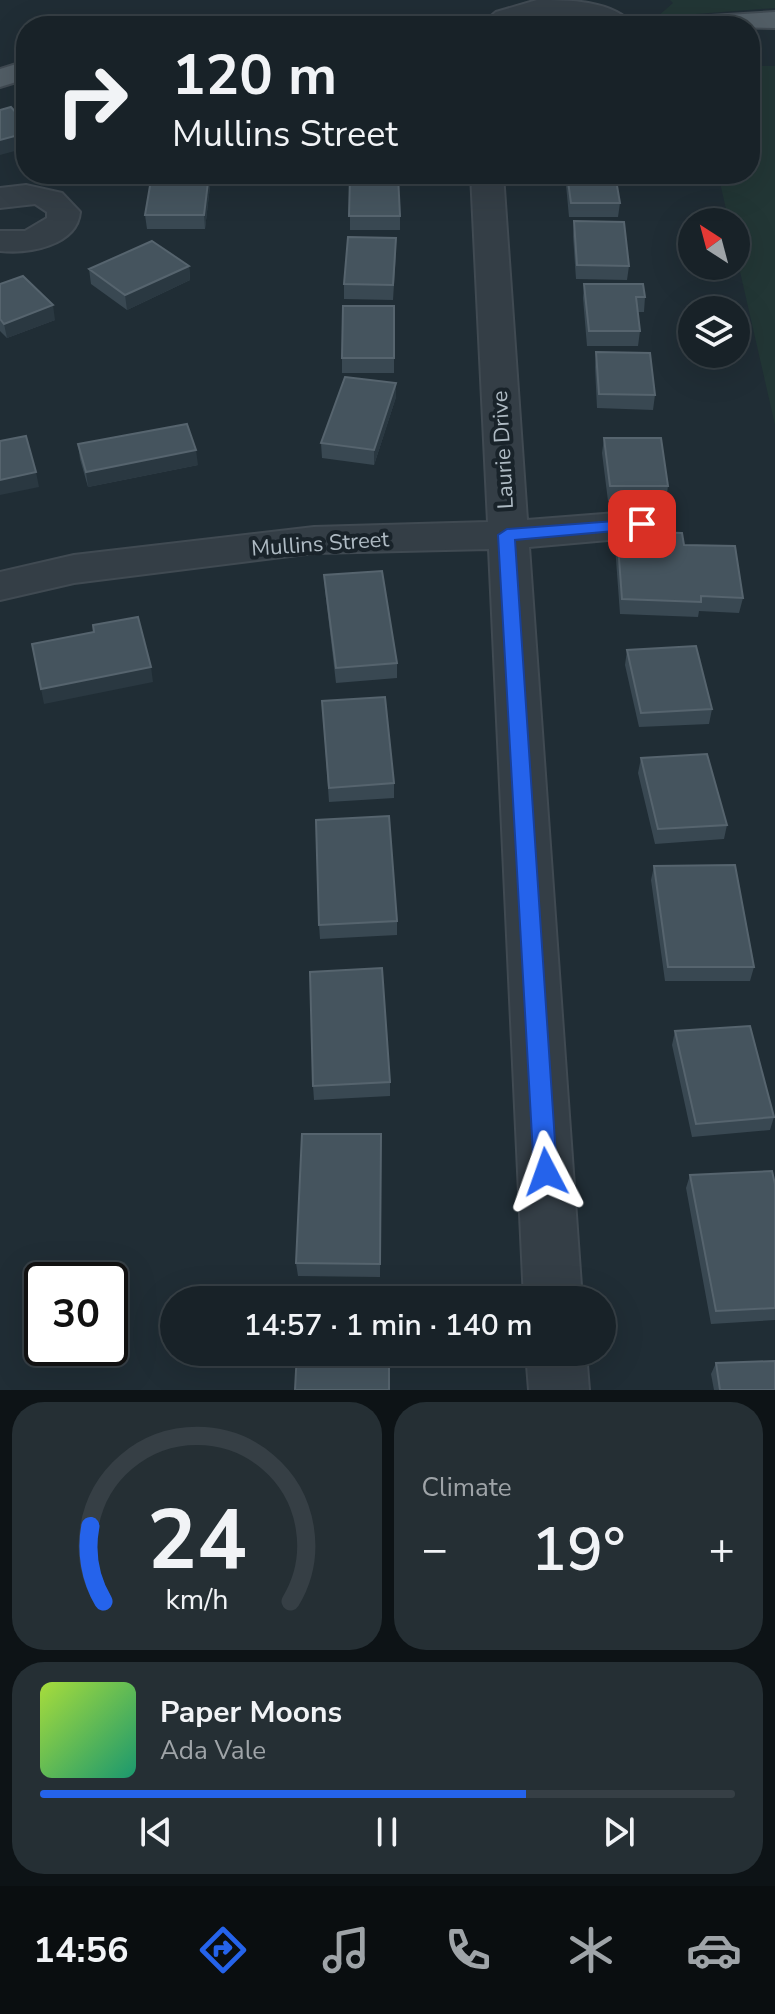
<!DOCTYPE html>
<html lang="en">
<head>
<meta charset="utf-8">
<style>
	:root { --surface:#182228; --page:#252f34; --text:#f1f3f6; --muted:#9fa4a8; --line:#363f45; --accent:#2563eb }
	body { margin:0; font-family:"Nunito Sans",sans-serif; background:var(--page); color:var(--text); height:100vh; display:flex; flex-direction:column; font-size:30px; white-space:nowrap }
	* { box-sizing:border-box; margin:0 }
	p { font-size:26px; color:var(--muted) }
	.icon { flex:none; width:44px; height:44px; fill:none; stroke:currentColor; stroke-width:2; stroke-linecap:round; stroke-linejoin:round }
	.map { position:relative; height:1390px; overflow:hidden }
	.details { display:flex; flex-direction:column; gap:12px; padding:12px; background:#0d1316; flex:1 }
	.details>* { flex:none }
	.hud { position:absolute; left:16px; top:16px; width:744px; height:168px; border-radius:32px; box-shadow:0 8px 32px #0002,0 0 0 2px var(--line); background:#182228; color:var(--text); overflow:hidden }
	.needle { width:52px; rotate:324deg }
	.controls { position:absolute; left:678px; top:208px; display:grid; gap:16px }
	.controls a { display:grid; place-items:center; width:72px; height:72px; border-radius:50%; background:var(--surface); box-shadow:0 8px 32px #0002,0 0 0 2px var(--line); font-size:40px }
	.speed { position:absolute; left:24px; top:1262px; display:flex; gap:16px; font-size:40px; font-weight:700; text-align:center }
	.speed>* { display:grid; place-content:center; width:104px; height:104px; border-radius:50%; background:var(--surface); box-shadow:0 8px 32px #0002,0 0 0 2px var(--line); line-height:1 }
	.speed .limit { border:4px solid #111; border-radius:12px; background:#fff; color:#111 }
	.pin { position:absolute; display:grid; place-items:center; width:68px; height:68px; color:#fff; margin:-34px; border-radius:16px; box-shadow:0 4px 12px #0006 }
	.me { position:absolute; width:88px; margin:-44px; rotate:356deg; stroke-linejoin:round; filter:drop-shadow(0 0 6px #0008) }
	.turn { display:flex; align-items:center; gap:28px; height:168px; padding:0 24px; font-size:36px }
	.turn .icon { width:104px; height:104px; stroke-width:2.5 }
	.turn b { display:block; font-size:56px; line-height:68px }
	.big { font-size:60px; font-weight:600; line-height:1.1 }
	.details .card { flex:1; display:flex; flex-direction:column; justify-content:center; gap:12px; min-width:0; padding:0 28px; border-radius:32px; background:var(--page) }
	.details .dial { align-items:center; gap:0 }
	.dial svg { height:208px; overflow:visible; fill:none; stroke:var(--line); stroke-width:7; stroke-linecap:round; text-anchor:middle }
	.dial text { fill:var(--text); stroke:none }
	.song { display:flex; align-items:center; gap:24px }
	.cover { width:96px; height:96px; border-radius:12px; background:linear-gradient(135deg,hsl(80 70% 55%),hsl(160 70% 35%)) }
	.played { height:8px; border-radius:4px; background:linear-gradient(90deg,var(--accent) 70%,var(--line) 70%) }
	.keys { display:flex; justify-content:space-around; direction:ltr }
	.heat { display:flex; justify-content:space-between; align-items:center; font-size:44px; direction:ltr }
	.details .tiles { flex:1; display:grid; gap:12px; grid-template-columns:1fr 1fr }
	.card:last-child { grid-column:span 2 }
	.trip { position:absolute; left:160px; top:1286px; width:456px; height:80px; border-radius:40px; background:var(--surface); box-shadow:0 8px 32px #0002,0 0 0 2px var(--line); font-weight:600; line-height:80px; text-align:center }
	.menu { display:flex; height:128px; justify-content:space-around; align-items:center; background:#0a0e10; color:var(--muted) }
	.menu .icon { width:56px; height:56px }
	.menu .selected { color:var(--accent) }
	.menu b { font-size:36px; color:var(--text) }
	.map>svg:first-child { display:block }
</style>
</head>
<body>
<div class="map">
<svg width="775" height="1390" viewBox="0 0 775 1390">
	<rect width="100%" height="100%" fill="#202d35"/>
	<!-- green -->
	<path fill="#223635" d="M670 0H775V8L657 17 673 3Z
		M750 66H775V425L736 254V222H729L718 174H750Z"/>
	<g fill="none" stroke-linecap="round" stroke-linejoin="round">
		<defs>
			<path id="minor" d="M537 0C568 0 614 0 634 26H602L584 18 557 15 530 18 512 26H479L496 12Z
				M471 174H503L527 520 642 511 656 515 662 524 656 533 642 537 529 547 582 1300H524L489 549 314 553 74 583 0 600V572L74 555 314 527 488 522Z
				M26 185 62 193 80 212C77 246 28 254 0 251V231H25L47 218V212L35 204 0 208V188Z
				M526 1352H586L589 1390H529Z"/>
			<path id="major" d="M775 12V28L664 26 668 20 678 18Z
				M432 18H603L613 20 617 26H418L422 20Z
				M26 61V79L0 87V69Z"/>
		</defs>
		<!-- minor casing -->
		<use href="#minor" stroke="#404a52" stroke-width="4"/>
		<!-- major casing -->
		<use href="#major" stroke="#404a52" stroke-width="4"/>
		<!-- minor -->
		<use href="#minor" fill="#343e46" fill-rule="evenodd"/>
		<!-- major -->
		<use href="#major" fill="#525e66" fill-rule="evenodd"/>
	</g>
	<!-- wall -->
	<path fill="#394852" d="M565 174H615L620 203 618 217H569Z
		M350 176 400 216V230H350Z
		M210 186 205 229H147L145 215Z
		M574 221 629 266 627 280 576 279 573 236Z
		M396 252 393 300 344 299V284Z
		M189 266 190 280 127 310 91 284 89 269Z
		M0 284 55 320 7 338 0 331Z
		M584 284 645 297 644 312H638L640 331 638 346H587L583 298Z
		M394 306V373H342V358Z
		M596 352 655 395 653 410 597 408 595 367Z
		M396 383V397L374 465 322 458 321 443Z
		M604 438 668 486 666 501H608L602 453Z
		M78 444 198 465 88 487 80 459Z
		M617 531 684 545 743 598 739 613 699 611 698 617 620 614 615 546Z
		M324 575 397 663V678L336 683 325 590Z
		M627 650 712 709 709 724 639 727 625 665Z
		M322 701 394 783V798L329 802Z
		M641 758 727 825 724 839 655 844 638 773Z
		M654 866 754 967 750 981H665L651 880Z
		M397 921V935L320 939 319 925Z
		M675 1031 774 1117 770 1130 692 1137 672 1045Z
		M390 1082V1096L314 1100 313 1086Z
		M381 1134 380 1277 298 1276 296 1263Z
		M690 1175 775 1184V1320L711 1324 686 1188Z
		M716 1363 775 1390H714L711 1374Z"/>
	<!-- shaded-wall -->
	<path fill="#2a3841" d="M26 133V148L0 155V140Z
		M209 174 210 186 205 229 204 215Z
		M189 266 190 280 127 310 125 295Z
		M53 305 55 320 7 338 4 324Z
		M396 383V397L374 465V450Z
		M196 450 198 465 88 487 86 472Z
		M36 472 39 487 0 495V480Z
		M151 667 153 682 44 704 41 689Z"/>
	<!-- building -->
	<path fill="#45545e" stroke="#56646e" stroke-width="2" d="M11 107 26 124V133L0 140V110Z
		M152 174H209L204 215H145Z
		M567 174H615L620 203H571Z
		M398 175 400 216H349L350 176Z
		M574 221 624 222 629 266 577 265Z
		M348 237 396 238 393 285 344 284Z
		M152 241 189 266 125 295 89 269Z
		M23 276 53 305 4 324 0 319V284Z
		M584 284H643L645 297H636L640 331H589Z
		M343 306H394V358H342Z
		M596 352 650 353 655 395 599 394Z
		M345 377 396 383 374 450 321 443Z
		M187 424 196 450 86 472 78 444Z
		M26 436 36 472 0 480V441Z
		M604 438H661L668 486H610Z
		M617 531 682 533 684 545 735 546 743 598 701 596V602L622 599Z
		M382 571 397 663 336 668 324 575Z
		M138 617 151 667 41 689 32 644 94 632 93 625Z
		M696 646 712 709 641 713 627 650Z
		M385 697 394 783 329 788 322 701Z
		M707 754 727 825 658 829 641 758Z
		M389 816 397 921 319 925 316 820Z
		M735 865 754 967H668L654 866Z
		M382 968 390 1082 313 1086 310 972Z
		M750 1026 774 1117 696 1124 675 1031Z
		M302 1134H381L380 1264 296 1263Z
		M772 1171 775 1184V1308L716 1311 690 1175Z
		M297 1352H389V1390H295Z
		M775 1361V1390H720L716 1363Z"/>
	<!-- route -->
	<path fill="#2563eb" stroke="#184099" stroke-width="2" d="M642 519 648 520 650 524 648 528 515 540 557 1172 554 1180 546 1183 537 1180 534 1172 498 535 507 529Z"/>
	<g text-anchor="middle" stroke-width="8" stroke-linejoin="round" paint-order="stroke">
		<!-- street labels -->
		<g font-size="22" fill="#aebac3" stroke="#19232a">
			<text transform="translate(502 450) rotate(-93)" y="8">Laurie Drive</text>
			<text transform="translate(320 543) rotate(-4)" y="8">Mullins Street</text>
		</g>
	</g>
</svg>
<div class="controls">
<a><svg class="needle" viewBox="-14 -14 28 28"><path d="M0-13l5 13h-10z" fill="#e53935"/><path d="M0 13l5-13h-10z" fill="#9fa4a8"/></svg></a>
<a><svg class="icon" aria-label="layers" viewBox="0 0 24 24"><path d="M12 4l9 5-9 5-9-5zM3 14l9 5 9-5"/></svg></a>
</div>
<div class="speed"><div class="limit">30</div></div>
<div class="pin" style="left:642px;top:524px;background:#d93025"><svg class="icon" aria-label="arrive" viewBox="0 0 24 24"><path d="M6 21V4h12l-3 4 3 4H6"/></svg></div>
<svg class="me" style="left:546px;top:1172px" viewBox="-20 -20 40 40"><path d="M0-17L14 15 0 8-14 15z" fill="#2563eb" stroke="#fff" stroke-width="4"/></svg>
<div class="trip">14:57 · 1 min · 140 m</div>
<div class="hud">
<div class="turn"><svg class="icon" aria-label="right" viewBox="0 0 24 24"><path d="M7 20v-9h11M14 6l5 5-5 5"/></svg><div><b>120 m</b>Mullins Street</div></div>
</div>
</div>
<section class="details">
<div class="tiles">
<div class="card dial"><svg viewBox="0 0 100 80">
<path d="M14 69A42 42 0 1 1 86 69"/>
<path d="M14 69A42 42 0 0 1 9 40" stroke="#2563eb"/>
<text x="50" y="56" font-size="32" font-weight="700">24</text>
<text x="50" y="72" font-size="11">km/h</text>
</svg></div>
<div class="card"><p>Climate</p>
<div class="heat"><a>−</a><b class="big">19°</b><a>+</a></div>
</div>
<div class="card">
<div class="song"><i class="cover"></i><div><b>Paper Moons</b><p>Ada Vale</p></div></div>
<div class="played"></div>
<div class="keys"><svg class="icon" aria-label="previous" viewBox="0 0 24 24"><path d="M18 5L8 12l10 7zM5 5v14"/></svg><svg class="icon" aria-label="pause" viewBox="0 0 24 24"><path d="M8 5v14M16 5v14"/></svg><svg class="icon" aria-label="next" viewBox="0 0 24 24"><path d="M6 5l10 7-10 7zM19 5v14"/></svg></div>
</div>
</div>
</section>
<nav class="menu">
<b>14:56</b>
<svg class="icon selected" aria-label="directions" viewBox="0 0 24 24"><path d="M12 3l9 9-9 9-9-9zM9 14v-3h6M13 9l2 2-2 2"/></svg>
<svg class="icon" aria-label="music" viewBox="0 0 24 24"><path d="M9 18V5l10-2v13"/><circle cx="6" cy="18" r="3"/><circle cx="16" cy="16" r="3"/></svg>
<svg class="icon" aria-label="phone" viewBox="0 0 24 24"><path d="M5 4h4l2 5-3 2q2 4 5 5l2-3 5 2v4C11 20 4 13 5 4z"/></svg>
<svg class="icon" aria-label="climate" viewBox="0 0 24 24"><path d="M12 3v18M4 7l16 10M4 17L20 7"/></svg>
<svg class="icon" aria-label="car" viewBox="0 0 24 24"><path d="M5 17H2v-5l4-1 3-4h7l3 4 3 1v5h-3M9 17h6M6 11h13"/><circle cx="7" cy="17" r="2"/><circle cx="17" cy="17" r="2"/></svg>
</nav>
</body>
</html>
